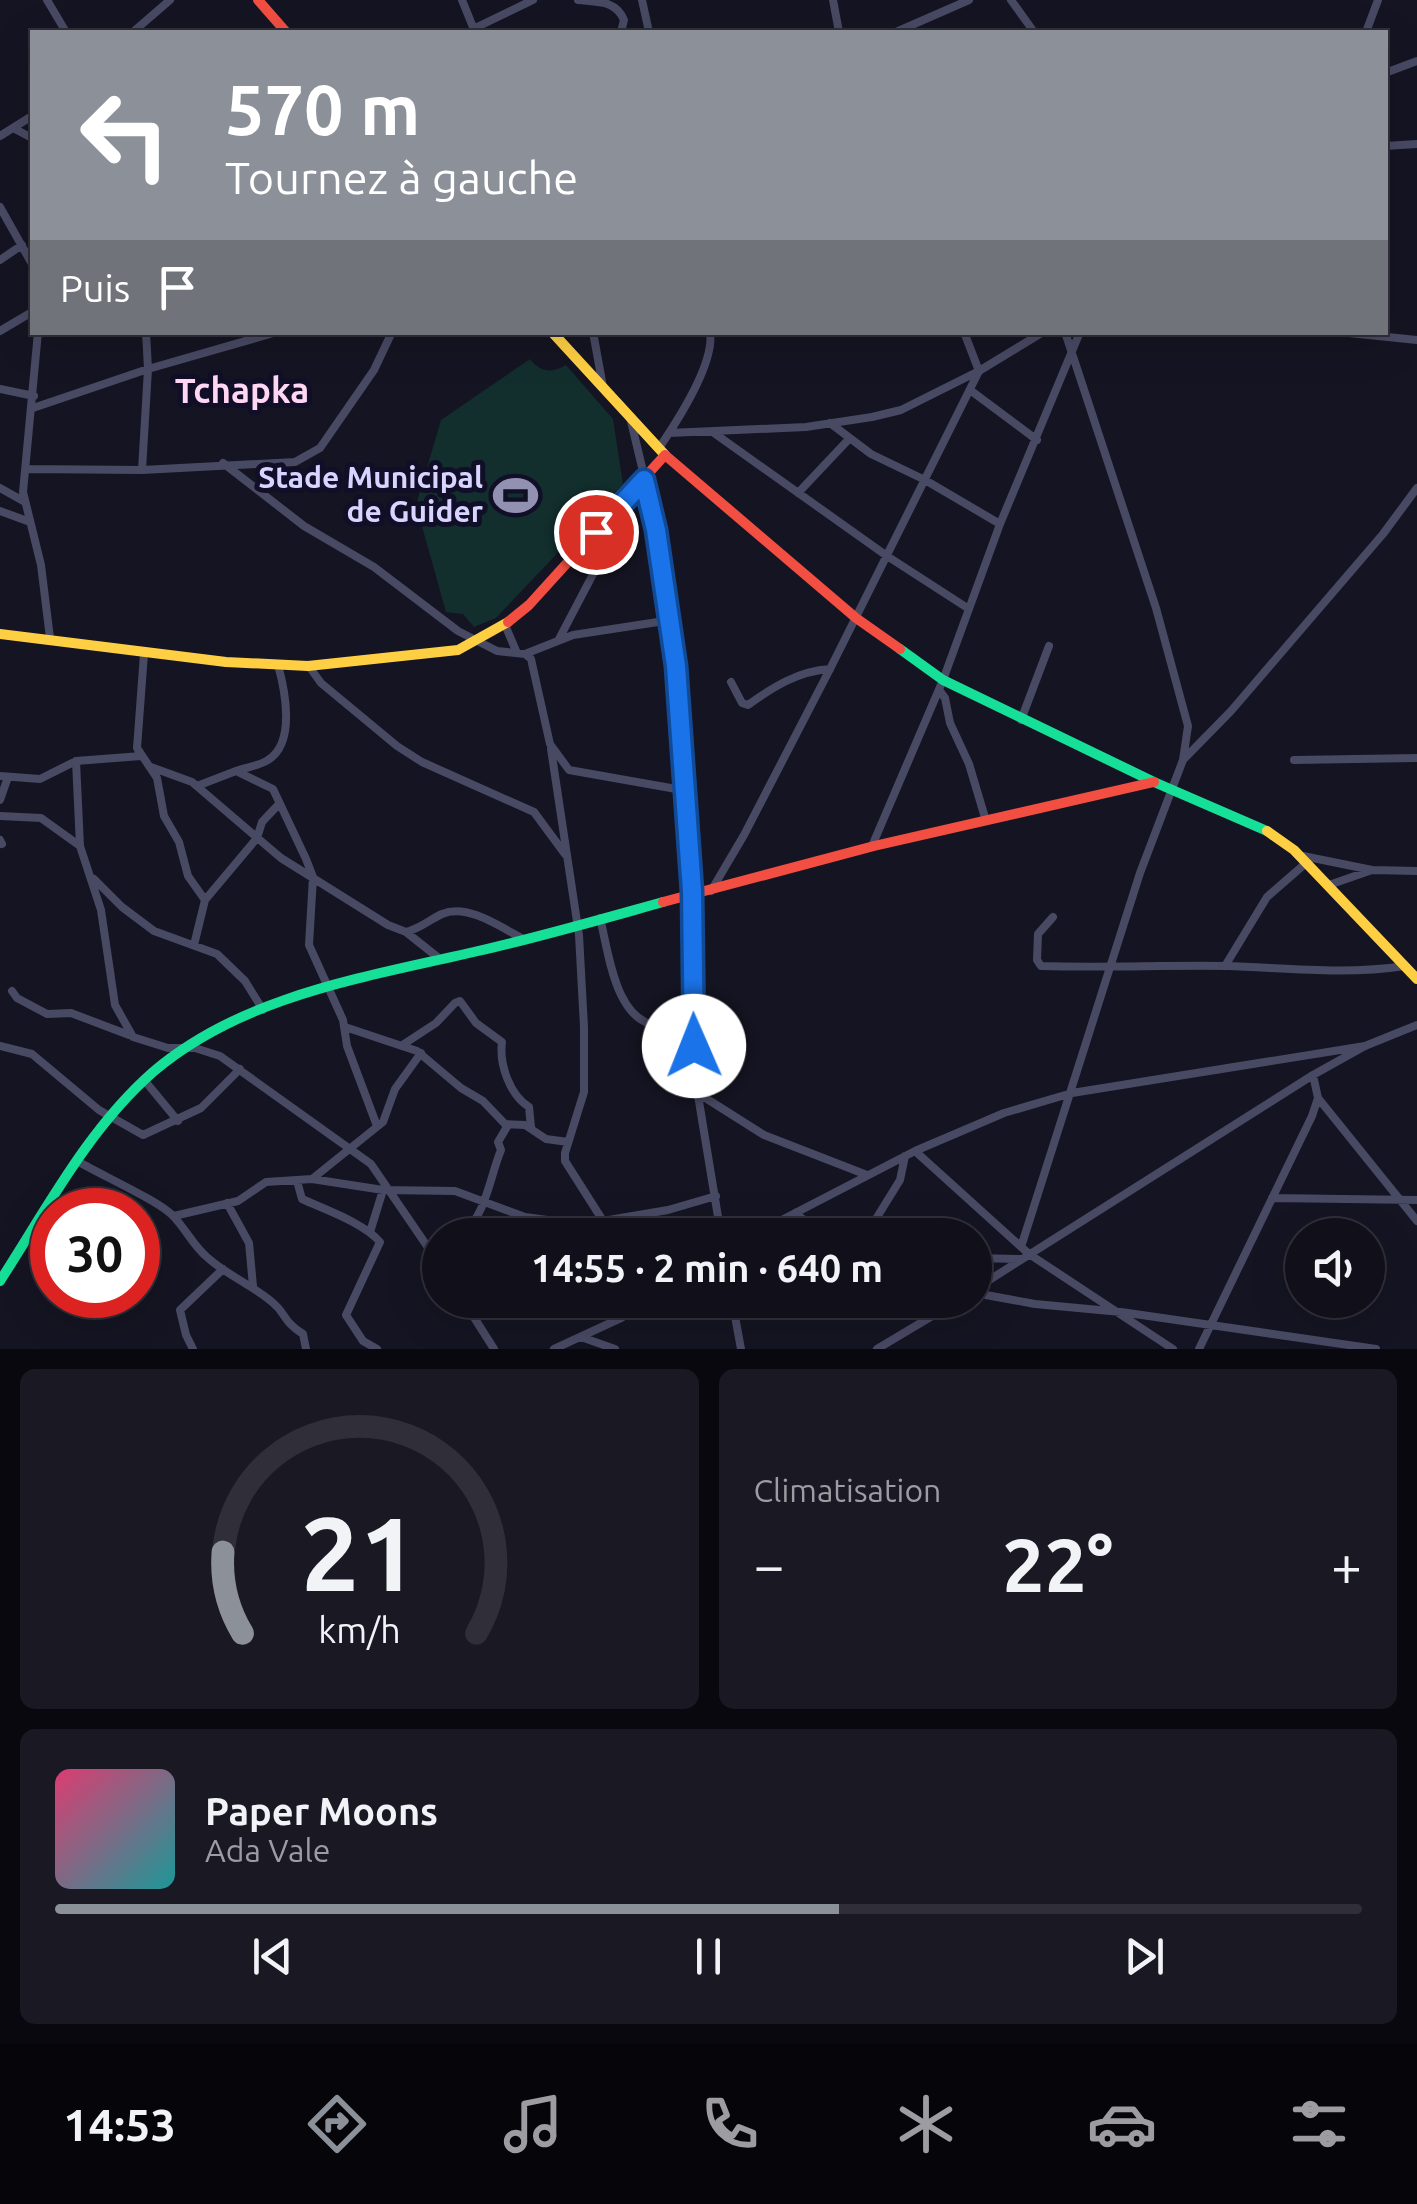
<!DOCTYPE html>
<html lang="fr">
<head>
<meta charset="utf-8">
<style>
	:root { --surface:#100f1a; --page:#191823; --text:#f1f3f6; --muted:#9c9ca2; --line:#302f39; --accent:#8c9099 }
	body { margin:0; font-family:Ubuntu,sans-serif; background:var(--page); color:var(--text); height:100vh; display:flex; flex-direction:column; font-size:38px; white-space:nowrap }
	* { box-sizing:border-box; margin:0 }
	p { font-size:32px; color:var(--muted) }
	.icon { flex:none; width:55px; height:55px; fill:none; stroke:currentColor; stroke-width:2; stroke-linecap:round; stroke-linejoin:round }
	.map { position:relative; height:1349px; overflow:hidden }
	.side { display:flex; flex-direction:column; gap:20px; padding:20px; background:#09080e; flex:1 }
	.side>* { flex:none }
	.hud { position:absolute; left:30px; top:30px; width:1358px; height:305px; border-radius:0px; box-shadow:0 10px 40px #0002,0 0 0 2px var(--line); background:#8c9099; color:#fff; overflow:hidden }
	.fabs { position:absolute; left:1285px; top:1218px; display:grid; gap:20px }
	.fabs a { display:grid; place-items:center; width:100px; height:100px; border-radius:50%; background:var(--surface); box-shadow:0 10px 40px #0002,0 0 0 2px var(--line); font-size:50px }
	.speed { position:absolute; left:30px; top:1188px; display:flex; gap:20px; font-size:50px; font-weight:700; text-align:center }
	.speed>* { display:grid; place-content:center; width:130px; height:130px; border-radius:50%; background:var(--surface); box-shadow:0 10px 40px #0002,0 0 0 2px var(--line); line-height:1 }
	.speed .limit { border:15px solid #d22; background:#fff; color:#111 }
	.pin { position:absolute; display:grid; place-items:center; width:85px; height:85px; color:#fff; margin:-42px; border:5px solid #fff; border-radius:50%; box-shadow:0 2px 10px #0007 }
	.me { position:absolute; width:110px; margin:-55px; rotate:359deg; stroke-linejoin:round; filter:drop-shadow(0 0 8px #0008) }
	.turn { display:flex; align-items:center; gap:35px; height:210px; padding:0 30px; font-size:45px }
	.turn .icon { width:130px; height:130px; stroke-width:2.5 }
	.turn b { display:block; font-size:70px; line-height:85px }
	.then { display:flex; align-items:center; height:95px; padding:0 30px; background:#0003; gap:20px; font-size:38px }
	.big { font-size:75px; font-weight:600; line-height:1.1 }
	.side .tile { flex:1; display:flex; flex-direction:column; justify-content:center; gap:15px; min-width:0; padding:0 35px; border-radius:15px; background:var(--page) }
	.side .dial { align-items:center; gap:0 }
	.dial svg { height:260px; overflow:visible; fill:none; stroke:var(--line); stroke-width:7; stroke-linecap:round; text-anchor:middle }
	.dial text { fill:var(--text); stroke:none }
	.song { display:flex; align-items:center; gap:30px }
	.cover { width:120px; height:120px; border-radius:15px; background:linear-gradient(135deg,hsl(340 70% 55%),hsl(180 70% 35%)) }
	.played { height:10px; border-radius:5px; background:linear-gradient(90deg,var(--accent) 60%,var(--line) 60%) }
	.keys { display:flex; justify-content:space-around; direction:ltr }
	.heat { display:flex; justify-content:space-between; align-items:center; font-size:55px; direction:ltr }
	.side .tiles { flex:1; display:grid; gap:20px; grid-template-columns:1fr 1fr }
	.tile:last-child { grid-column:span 2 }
	.trip { position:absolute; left:422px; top:1218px; width:570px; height:100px; border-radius:50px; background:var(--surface); box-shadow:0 10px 40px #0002,0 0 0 2px var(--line); font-weight:600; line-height:100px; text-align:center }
	.tab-bar { display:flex; height:160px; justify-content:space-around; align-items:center; background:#06060a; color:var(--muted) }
	.tab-bar .icon { width:70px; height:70px }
	.tab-bar .active { color:var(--accent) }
	.tab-bar b { font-size:45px; color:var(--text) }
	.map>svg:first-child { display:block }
</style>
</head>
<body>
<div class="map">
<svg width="1417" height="1349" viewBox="0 0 1417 1349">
	<rect width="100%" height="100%" fill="#151422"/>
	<!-- pitch -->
	<path fill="#122e2d" d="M530 359C541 373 552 373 566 365L613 419 623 484 496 618 474 627 463 614 446 612 416 505 441 420Z"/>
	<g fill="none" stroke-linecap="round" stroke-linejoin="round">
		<!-- street -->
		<path stroke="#484963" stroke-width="8" d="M47 0 66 32
			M462 0 475 32
			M578 0C597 2 616 0 624 20L621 32
			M642 0 649 32
			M833 0 839 32
			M1011 0 1034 32
			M473 29 533 0
			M133 32 170 0
			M896 32 969 0
			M1366 32 1378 0
			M1385 73 1417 61
			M15 129 32 138
			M0 136 32 116
			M1385 146 1417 144
			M0 207 32 264
			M0 260 22 245
			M0 331 32 312
			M38 332 23 492 41 565 50 638
			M593 332 603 387
			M1339 332 1417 340
			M0 389 34 396
			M970 390 1037 440
			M33 408 148 369 277 332
			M630 417 651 505 671 620 692 891 694 1071 721 1235
			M830 423 871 454 925 480 1000 524
			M669 433 806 427 872 417 901 410 979 371 964 332
			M714 433 887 556 969 609
			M659 448C676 423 715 363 710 332
			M223 463 304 526 374 567 458 631 497 651 525 654 531 659 550 744 569 770 682 790
			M26 469 142 470 295 462 320 448 374 370 392 332
			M142 470 148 369 146 332
			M0 488 25 502
			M798 493 849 439
			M0 511 30 522
			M505 625 517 653
			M559 639 612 538 618 522V508
			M144 654 137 748 157 778 164 816 179 842 188 876 205 900
			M525 654 573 635 671 620
			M308 665 321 683 397 746 422 762 534 812 565 854
			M731 682 742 703 748 705C773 687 798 671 830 669
			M939 690 945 698 950 723 969 764 986 821
			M1021 720 1049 646
			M551 749 579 935 584 1027V1092L565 1153V1161L612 1235
			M1183 760 1231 711 1383 534 1417 488
			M1294 760 1417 758
			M76 761 80 846 101 910 115 1005 133 1037 168 1048H195L220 1056 371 1164 440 1265
			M151 767 192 782 281 858 388 925 406 932 440 959
			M236 771C246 767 259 766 268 760 296 743 285 690 278 665
			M0 776 40 779 76 761 141 756
			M197 786 236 771 273 789 306 859 313 877 309 945 343 1020 347 1046 377 1126
			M0 800 8 777
			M0 816 41 818 80 846
			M0 840 2 844
			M872 846 943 680 1000 524 1080 332
			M1303 856 1372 870 1417 871
			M94 879 122 907 154 931 217 954 245 981 263 1010
			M1329 885 1372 870
			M711 891 744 835 830 669 979 371 1043 332
			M1053 917 1038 934 1037 960 1041 966C1103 968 1165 965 1227 966 1287 968 1345 975 1405 966
			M600 918C609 953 615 1025 662 1026 672 1026 683 1023 693 1021
			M406 932C421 928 429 920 442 914 468 903 502 928 525 940
			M194 945 205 900 257 838 262 822 279 804
			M1225 966 1267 897 1306 863
			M12 991 17 998 47 1014 71 1013 129 1035
			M1417 1025 1365 1046 1313 1075 1318 1098 1417 1221
			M345 1027 417 1051 461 1088 483 1101 505 1124 525 1125 546 1139 568 1142
			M404 1044 436 1023 455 1003 460 1001 476 1023 502 1042C499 1065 510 1095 529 1107L531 1127
			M0 1046 32 1054 99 1110 143 1135 201 1108 240 1069
			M145 1081 178 1121
			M696 1092 764 1135 867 1175
			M915 1151 1029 1254 1173 1349
			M79 1162C101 1175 159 1201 173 1216 186 1229 193 1246 208 1258 227 1275 252 1285 272 1302 287 1314 282 1321 303 1334L306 1349
			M312 1179 383 1122 395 1089 421 1053
			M297 1181 302 1199C326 1210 364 1223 380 1242L346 1315 363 1341 377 1349
			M1272 1198 1417 1200
			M227 1203 249 1243 253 1286
			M795 1213 823 1235
			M174 1216 238 1201 266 1182 312 1179 383 1190 455 1191 525 1217 570 1223 585 1224 668 1210 716 1196
			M370 1232 383 1190
			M462 1235C487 1213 489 1179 501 1150L498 1142 508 1125
			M753 1235 915 1151 1004 1113 1072 1093 1365 1046
			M866 1235 900 1180 905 1156
			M1021 1247 1140 873 1183 760 1188 726 1156 608 1065 332
			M975 1258 1020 1259
			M975 1289 1313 1075
			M975 1293 1035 1304 1121 1312 1376 1349
			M463 1300 494 1349
			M732 1300 741 1349
			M581 1337 615 1349
			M193 1349 186 1335 180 1310 223 1269
			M554 1349 621 1318 650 1300
			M877 1349 959 1300
			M1199 1349 1312 1116 1318 1098"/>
		<!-- fast -->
		<path stroke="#16e098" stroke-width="10" d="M900 649 943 680 1154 782 1267 831
			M0 1281C46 1210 88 1129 153 1072 243 995 367 977 478 951 540 937 602 919 663 902"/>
		<!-- slow -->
		<path stroke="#ffcf43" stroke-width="10" d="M552 332 665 455
			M0 634 226 662 308 666 458 650 508 622
			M1267 831 1294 850 1417 979"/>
		<!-- jam -->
		<path stroke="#f24e42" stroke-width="10" d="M258 0 286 32
			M508 622 529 605 665 455 856 618 900 649
			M663 902 874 846 1154 782"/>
	</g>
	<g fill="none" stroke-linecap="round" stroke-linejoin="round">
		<defs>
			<path id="route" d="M596 532 644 480 656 530 676 666 692 891 694 1046"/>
		</defs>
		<!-- route casing -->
		<use href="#route" stroke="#114b97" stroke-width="25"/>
		<!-- route -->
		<use href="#route" stroke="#1a73e8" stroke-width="18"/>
	</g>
	<!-- icons -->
	<defs>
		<symbol id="stadium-bare" viewBox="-9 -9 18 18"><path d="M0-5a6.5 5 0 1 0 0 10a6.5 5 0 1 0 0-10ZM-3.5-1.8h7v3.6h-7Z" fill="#9391b2" stroke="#110e28" stroke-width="2.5" paint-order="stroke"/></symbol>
	</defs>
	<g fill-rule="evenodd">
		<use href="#stadium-bare" x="484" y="464" width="63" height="63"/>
	</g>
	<g text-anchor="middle" stroke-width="10" stroke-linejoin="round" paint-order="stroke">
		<!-- poi labels -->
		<g font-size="30" font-weight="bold" fill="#d7d5ff" stroke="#110e28" text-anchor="end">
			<text x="483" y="488">Stade Municipal<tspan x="483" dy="34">de Guider</tspan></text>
		</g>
		<!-- quarter labels -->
		<g font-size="35" font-weight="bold" fill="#ffd7f3" stroke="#110e28">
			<text x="242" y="403">Tchapka</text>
		</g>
	</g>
</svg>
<div class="fabs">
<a><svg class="icon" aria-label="sound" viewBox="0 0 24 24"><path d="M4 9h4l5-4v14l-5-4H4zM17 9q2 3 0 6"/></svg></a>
</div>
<div class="speed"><div class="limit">30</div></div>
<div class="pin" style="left:596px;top:532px;background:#d93025"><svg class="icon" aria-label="arrive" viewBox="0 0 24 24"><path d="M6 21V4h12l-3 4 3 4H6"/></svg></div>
<svg class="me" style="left:694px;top:1046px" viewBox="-20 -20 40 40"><circle r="19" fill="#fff"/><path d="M0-13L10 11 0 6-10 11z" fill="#1a73e8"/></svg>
<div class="trip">14:55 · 2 min · 640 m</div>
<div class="hud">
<div class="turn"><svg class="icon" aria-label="left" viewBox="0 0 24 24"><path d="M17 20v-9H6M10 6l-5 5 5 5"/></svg><div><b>570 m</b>Tournez à gauche</div></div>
<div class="then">Puis<svg class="icon" aria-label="arrive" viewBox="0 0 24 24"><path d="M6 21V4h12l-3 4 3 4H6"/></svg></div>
</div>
</div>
<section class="side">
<div class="tiles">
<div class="tile dial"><svg viewBox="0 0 100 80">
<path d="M14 69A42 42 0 1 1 86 69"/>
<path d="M14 69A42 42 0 0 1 8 44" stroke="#8c9099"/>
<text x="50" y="56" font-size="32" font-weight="700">21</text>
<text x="50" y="72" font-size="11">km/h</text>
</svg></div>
<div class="tile"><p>Climatisation</p>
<div class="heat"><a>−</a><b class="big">22°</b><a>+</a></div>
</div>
<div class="tile">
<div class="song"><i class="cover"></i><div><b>Paper Moons</b><p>Ada Vale</p></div></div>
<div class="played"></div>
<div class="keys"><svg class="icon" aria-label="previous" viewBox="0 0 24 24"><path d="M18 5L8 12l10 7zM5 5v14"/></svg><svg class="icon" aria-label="pause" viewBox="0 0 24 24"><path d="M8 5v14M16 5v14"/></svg><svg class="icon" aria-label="next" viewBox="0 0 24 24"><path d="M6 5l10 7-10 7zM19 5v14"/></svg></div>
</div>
</div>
</section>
<nav class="tab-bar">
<b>14:53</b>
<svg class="icon active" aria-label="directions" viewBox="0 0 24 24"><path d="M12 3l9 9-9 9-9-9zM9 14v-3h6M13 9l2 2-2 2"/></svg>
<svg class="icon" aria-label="music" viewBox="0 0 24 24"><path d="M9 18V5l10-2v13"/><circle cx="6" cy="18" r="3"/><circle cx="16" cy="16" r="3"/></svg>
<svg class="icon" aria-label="phone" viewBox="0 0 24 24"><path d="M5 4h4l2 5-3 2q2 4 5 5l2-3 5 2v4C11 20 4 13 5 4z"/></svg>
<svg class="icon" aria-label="climate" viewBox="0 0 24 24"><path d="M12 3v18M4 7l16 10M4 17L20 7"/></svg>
<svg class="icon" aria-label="car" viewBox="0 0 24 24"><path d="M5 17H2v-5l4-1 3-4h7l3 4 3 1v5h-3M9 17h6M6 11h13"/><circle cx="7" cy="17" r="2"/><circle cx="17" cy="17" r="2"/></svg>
<svg class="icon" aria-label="filters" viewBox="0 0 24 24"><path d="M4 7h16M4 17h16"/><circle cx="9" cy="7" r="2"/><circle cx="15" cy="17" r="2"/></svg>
</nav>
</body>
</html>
